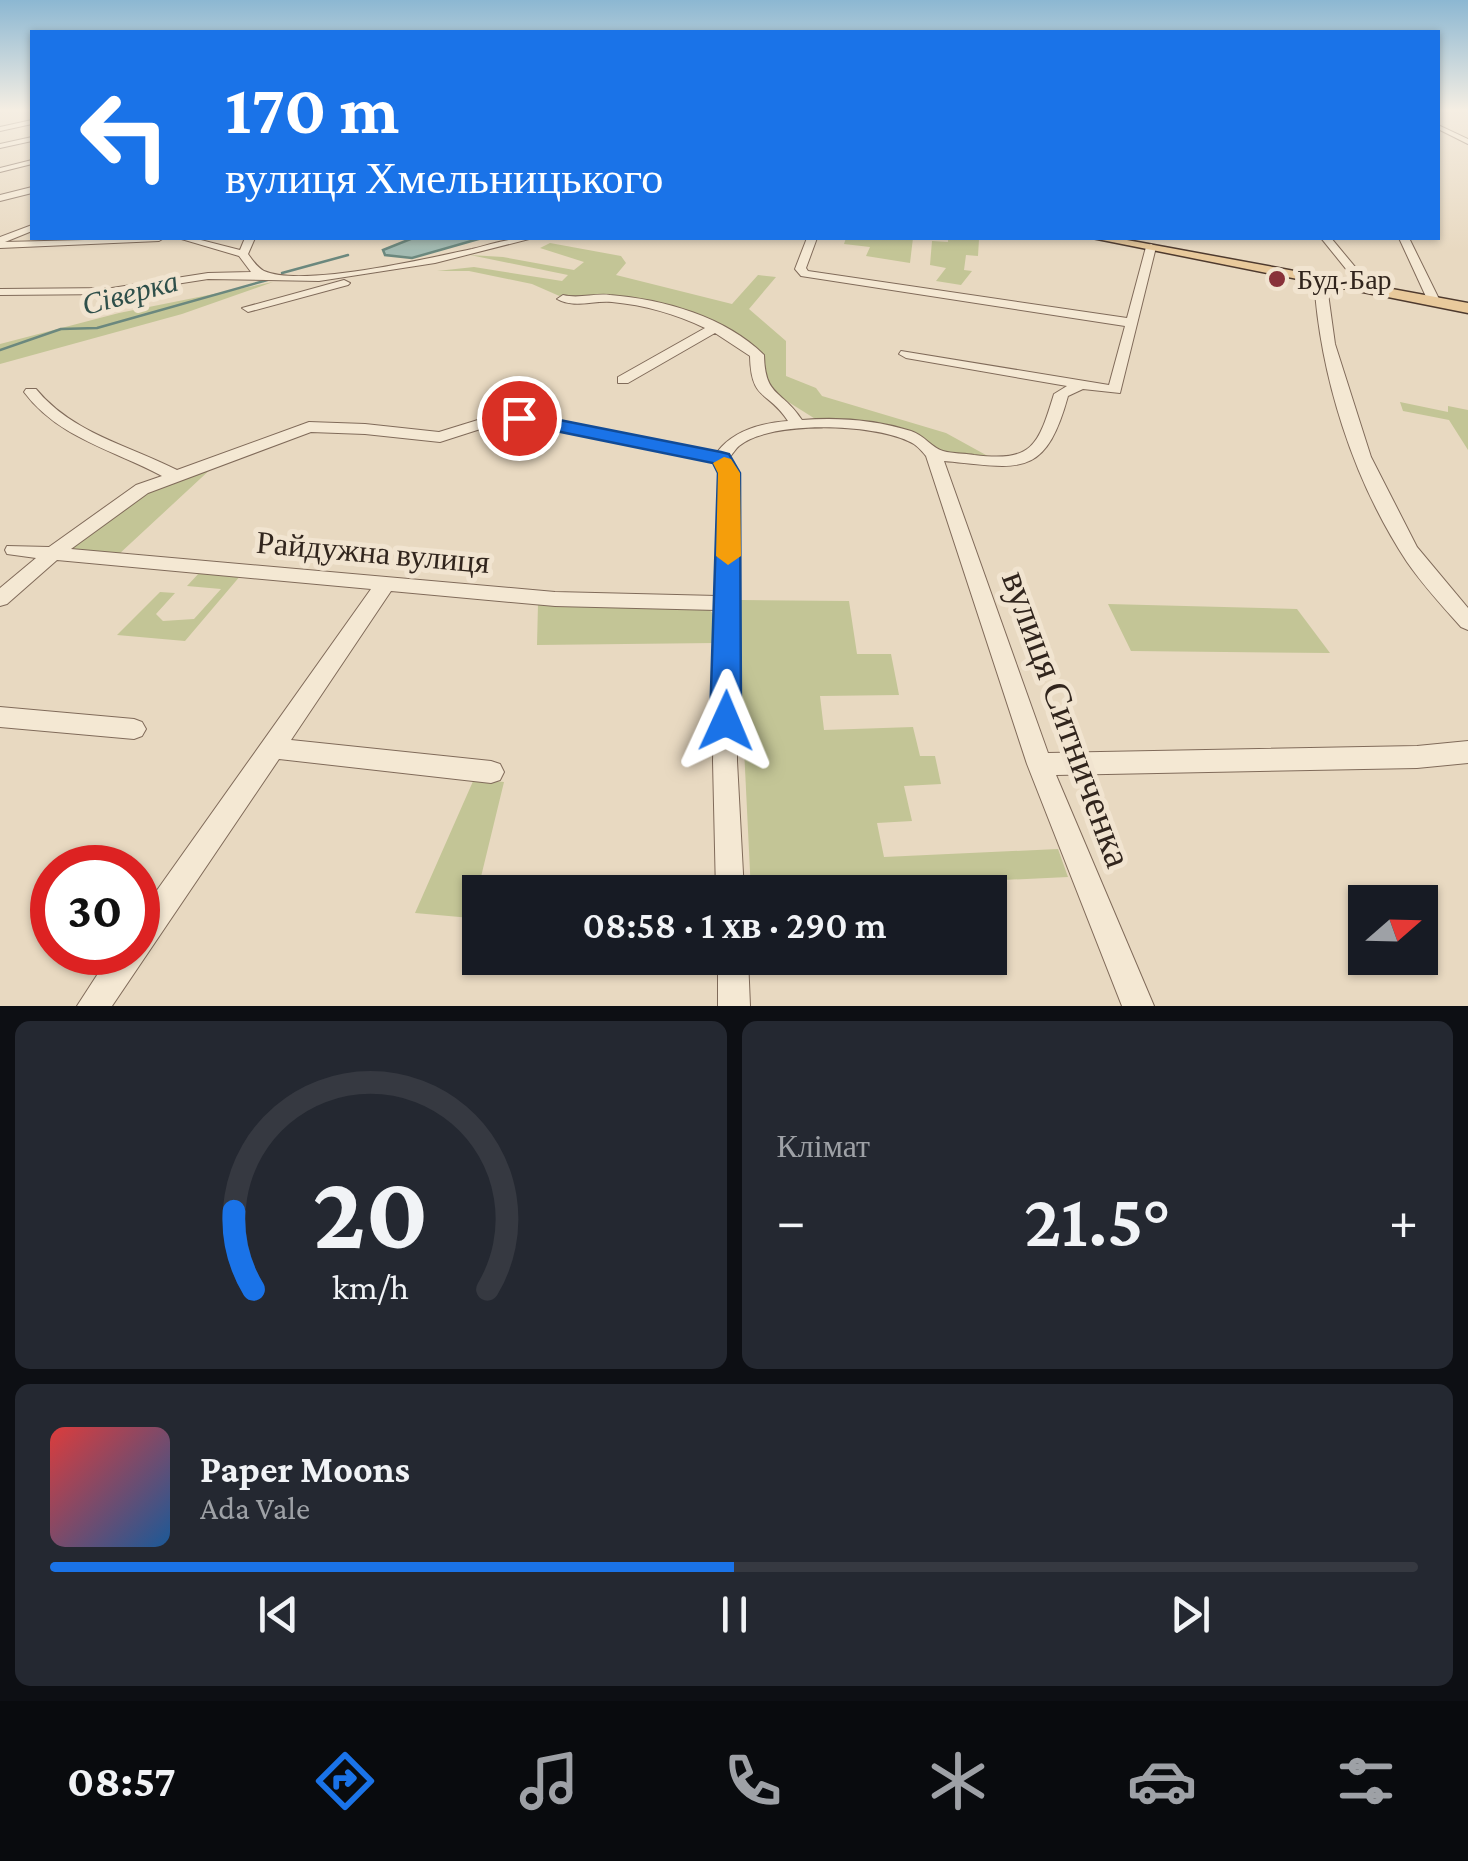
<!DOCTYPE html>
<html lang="uk">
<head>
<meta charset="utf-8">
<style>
	:root { --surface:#171b24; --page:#242831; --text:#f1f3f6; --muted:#9ea1a6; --line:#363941; --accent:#1a73e8 }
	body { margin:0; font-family:"Crimson Pro",serif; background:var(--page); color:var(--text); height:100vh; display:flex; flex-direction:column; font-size:38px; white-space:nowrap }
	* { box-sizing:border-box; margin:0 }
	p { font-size:32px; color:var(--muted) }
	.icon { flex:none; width:55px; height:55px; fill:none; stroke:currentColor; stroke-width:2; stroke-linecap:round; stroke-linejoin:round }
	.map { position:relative; height:1006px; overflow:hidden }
	.drawer { display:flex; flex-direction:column; gap:15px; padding:15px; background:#0d0f14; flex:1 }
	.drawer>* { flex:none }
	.banner { position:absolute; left:30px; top:30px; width:1410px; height:210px; border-radius:0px; box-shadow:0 2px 8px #0004; background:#1a73e8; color:#fff; overflow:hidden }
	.needle { width:65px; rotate:70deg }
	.controls { position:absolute; left:1348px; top:885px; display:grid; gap:20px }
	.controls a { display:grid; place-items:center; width:90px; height:90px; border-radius:0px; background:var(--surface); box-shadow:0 2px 8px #0004; font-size:50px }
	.speed { position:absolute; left:30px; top:845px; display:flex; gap:20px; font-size:50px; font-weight:700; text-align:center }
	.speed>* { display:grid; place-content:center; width:130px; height:130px; border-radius:50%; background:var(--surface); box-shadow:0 2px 8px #0004; line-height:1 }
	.speed .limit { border:15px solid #d22; background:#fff; color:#111 }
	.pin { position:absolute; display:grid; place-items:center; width:85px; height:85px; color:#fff; margin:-42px; border:5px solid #fff; border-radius:50%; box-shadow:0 2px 10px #0007 }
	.me { position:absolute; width:110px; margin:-55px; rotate:1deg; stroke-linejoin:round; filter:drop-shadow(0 0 8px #0008) }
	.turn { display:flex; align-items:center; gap:35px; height:210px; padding:0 30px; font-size:45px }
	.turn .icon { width:130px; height:130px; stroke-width:2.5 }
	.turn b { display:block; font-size:70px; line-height:85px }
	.big { font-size:75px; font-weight:600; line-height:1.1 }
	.drawer .widget { flex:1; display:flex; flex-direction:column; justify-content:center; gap:15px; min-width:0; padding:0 35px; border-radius:15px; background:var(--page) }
	.drawer .dial { align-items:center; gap:0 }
	.dial svg { height:260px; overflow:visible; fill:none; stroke:var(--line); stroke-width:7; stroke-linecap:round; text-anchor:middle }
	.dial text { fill:var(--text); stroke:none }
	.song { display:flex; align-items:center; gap:30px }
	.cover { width:120px; height:120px; border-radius:15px; background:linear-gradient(135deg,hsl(0 70% 55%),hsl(210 70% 35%)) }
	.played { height:10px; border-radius:5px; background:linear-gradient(90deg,var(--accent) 50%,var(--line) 50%) }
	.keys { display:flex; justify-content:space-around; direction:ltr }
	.heat { display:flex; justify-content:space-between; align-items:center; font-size:55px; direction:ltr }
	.drawer .tiles { flex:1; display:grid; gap:15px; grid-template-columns:1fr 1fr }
	.widget:last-child { grid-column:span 2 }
	.trip { position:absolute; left:462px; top:875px; width:545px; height:100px; border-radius:0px; background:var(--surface); box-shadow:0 2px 8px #0004; font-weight:600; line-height:100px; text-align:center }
	.tabs { display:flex; height:160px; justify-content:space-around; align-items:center; background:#090b0e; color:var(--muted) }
	.tabs .icon { width:70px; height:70px }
	.tabs .selected { color:var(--accent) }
	.tabs b { font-size:45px; color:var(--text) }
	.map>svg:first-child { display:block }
</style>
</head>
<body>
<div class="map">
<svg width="1468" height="1006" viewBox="0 0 1468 1006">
	<rect width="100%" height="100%" fill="#e8d9c1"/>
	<!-- green -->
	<path fill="#c3c596" d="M846 238H913L910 263 866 256 870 247 844 244Z
		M948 238 979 239 978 256 966 255 964 270 972 271 961 285 936 281 946 268 930 265 932 241 948 242Z
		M550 243 621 256 626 263 616 275 732 304 758 275 776 277 749 309 786 341V376L816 388 822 396 946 433 995 460 942 453 917 435 817 420 766 388 761 366 719 324 612 297 564 298 532 284 469 271H437L474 267 562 281 568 275 470 255 503 257 574 270 584 262 540 248Z
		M273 282 182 314 0 364V344L119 313Z
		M1400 402 1448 412V406L1468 410V450L1449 420 1403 411Z
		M214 466 118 555 67 551 146 492Z
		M200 572 241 575 185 641 117 635 160 592 175 593 156 614 163 621 194 619 221 589 187 586Z
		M741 600 849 601 857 654H891L899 695 820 696 824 730 913 727 920 756H935L941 784 904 786 912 821 877 823 884 857 1058 849 1068 877 751 892 737 604Z
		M538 604 709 609 713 614 714 643 537 645Z
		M1108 604 1297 609 1330 653 1131 651Z
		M474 779 504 782 471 918 415 913Z"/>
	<!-- water -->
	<path fill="#a3bbb2" stroke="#6b887e" stroke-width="2.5" d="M413 238H482L412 258 385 255 383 250Z"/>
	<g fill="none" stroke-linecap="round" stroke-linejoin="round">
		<!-- stream -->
		<path stroke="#6b887e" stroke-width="2.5" d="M282 273 348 255
			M0 350 61 329 97 328 271 279"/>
		<defs>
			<path id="minor" d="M32 120V124L0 131V127Z
				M1438 125 1468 139V144L1438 129Z
				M32 137V141L0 148V144Z
				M32 160V164L0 172V168Z
				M32 187V193L0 201V195Z
				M32 225V231L5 242 164 238 159 241 0 248V237Z
				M178 238H193L240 250 245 238H255L248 254C253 261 257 267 264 271 302 288 429 258 472 249 492 244 513 237 533 238L435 263 319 281 208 279 112 294 0 295V289L112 288 208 273 251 272 239 256Z
				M807 238H817L806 268 808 271 1127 318 1146 247 1151 244 1156 247 1120 393 1083 389 1068 396C1045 480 1019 468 944 461L1048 753 1417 746 1468 741V763L1417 768 1056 775 1154 1006H1122L1027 764 926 456C921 450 916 444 908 441 872 424 771 420 739 446 737 447 731 456 729 458L737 473V761L744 892H716L713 761 717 610 555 606 391 591 291 740 491 761 500 764 504 772 500 780 491 783 279 759 112 1006H77L112 952H138V917L371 589 57 560 7 604 0 606V588L36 558 7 554 5 550 7 546 49 547 136 485 162 476C114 450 58 438 24 392L26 389H36C72 433 128 445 177 470L309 422 365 424 439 432 494 415 519 413 717 452C734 430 761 423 788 421 768 390 751 402 750 356L715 333 628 383H618V377L705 328C676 314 644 305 612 302 593 300 575 309 557 299L563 295C579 299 594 293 610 295 663 299 726 317 764 355 765 398 782 389 802 420 838 417 876 420 911 431 924 435 932 448 943 451 953 454 964 453 974 455 1033 462 1038 446 1054 394L1067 386 906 358 899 354 901 351 1109 385 1125 326 801 276 795 269ZM519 423 715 462 721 473 717 596 555 592 71 549 148 493 311 432 365 434 440 442 496 424Z
				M1321 238H1331L1371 286V290H1363Z
				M1399 238H1409L1440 301 1438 304 1428 301Z
				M1320 276 1326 279 1335 344 1371 457 1417 547 1468 608V630L1461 627C1442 606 1423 585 1407 562 1353 480 1320 376 1314 279Z
				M344 280 350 283 348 285 248 312 242 308Z
				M0 707 134 719 142 722 146 729 142 736 134 739 0 727Z
				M718 958H748L750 1006H718Z"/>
			<path id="major" d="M1092 238H1116L1468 303V313Z"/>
		</defs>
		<!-- minor casing -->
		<use href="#minor" stroke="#806b5a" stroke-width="2"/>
		<!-- major casing -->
		<use href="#major" stroke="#4e3a2e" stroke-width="3"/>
		<!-- minor -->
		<use href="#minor" fill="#f4e8d3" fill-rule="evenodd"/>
		<!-- major -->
		<use href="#major" fill="#e9ca9c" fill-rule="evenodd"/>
	</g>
	<!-- sky -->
	<linearGradient id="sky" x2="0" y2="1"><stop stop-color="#8cb7d2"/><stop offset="0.44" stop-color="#f5eee3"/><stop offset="1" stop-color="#f5eee3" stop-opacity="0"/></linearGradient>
	<rect width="1468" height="250" fill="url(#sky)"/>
	<!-- route -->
	<path fill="#1a73e8" stroke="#114b97" stroke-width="2.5" d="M519 412 721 452 729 454 740 473 741 721 736 730 726 734 715 730 710 721 718 473 713 463 512 422 509 418Z"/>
	<!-- slow -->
	<path fill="#f59e0b" d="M724 457 731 459 740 473 741 556 728 565 716 556 718 473 713 463Z"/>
	<!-- markers -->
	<circle fill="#883139" stroke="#f1e4d0" stroke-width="4" cx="1277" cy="279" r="10"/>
	<g text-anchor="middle" stroke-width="10" stroke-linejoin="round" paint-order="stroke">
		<!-- far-poi labels -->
		<g font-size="28" fill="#31251d" stroke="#f1e4d0" text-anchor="start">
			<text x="1297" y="289">Буд-Бар</text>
		</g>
		<!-- far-water labels -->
		<g font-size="30" font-style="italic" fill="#2e4f4a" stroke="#f1e4d0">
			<text transform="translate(130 293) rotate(-15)" y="10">Сіверка</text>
		</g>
		<!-- street labels -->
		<g font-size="32" fill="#31251d" stroke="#f1e4d0">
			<text transform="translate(373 552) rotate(5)" y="11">Райдужна вулиця</text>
		</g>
		<!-- near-street labels -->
		<g font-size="38" fill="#31251d" stroke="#f1e4d0">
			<text transform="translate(1067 719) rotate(70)" y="13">вулиця Ситниченка</text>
		</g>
	</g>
</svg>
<div class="controls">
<a><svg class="needle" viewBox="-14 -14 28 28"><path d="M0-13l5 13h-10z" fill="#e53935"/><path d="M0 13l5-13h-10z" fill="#9ea1a6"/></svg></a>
</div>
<div class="speed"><div class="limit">30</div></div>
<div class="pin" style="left:519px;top:418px;background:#d93025"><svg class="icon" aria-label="arrive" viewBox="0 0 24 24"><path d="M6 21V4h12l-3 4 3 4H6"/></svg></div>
<svg class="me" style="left:726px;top:721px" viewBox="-20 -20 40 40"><path d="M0-17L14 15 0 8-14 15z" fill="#1a73e8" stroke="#fff" stroke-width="4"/></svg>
<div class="trip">08:58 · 1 хв · 290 m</div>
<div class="banner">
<div class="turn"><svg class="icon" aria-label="left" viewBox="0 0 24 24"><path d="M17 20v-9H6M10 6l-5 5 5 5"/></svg><div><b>170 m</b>вулиця Хмельницького</div></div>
</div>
</div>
<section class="drawer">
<div class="tiles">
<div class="widget dial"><svg viewBox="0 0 100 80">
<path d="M14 69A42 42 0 1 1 86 69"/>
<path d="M14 69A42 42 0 0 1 8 45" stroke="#1a73e8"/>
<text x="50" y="56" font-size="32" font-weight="700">20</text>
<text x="50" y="72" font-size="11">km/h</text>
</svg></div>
<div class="widget"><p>Клімат</p>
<div class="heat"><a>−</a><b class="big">21.5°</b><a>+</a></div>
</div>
<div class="widget">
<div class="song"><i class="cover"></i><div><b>Paper Moons</b><p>Ada Vale</p></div></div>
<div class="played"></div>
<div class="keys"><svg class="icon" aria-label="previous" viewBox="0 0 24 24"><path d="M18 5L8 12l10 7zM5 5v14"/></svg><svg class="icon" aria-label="pause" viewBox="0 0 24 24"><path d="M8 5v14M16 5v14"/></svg><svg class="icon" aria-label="next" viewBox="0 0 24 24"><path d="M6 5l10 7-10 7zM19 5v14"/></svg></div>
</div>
</div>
</section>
<nav class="tabs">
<b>08:57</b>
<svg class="icon selected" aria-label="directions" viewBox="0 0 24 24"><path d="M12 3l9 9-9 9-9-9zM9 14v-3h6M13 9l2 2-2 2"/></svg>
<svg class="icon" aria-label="music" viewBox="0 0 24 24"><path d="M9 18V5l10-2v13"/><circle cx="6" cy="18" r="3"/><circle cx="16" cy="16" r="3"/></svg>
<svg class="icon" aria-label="phone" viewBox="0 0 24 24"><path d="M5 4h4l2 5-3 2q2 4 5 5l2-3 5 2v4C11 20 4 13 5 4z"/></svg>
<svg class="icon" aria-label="climate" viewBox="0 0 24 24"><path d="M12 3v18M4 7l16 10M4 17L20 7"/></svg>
<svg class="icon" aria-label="car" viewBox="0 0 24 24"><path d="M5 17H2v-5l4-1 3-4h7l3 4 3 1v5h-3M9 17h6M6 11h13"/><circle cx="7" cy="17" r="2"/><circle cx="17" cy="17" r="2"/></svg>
<svg class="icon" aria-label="filters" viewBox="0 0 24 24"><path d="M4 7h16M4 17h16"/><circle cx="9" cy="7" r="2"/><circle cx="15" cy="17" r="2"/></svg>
</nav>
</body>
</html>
